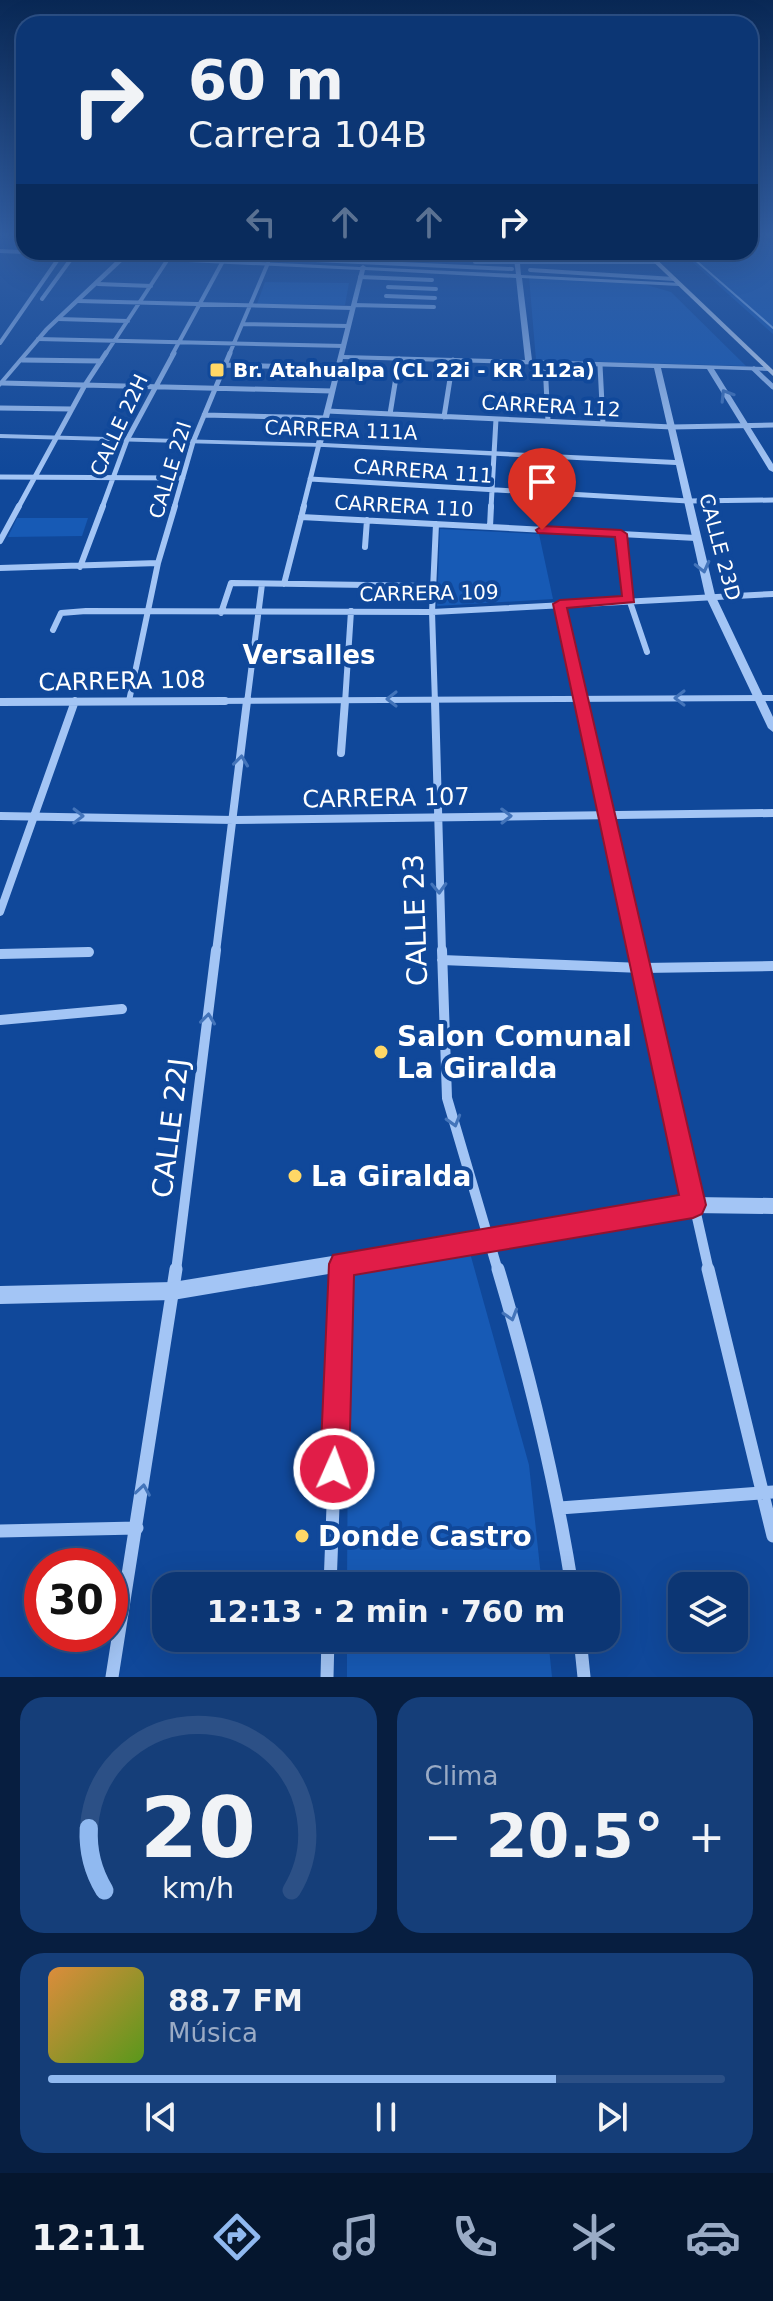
<!DOCTYPE html>
<html lang="es">
<head>
<meta charset="utf-8">
<style>
	:root { --surface:#0c3674; --page:#153e79; --text:#f1f3f6; --muted:#9aabc5; --line:#2c5086; --accent:#90b9f0 }
	body { margin:0; font-family:"DejaVu Sans",sans-serif; background:var(--page); color:var(--text); height:100vh; display:flex; flex-direction:column; font-size:30px; white-space:nowrap }
	* { box-sizing:border-box; margin:0 }
	p { font-size:26px; color:var(--muted) }
	.icon { flex:none; width:44px; height:44px; fill:none; stroke:currentColor; stroke-width:2; stroke-linecap:round; stroke-linejoin:round }
	.map { position:relative; height:1677px; overflow:hidden }
	.details { display:flex; flex-direction:column; gap:20px; padding:20px; background:#071e40; flex:1 }
	.details>* { flex:none }
	.top-card { position:absolute; left:16px; top:16px; width:742px; height:244px; border-radius:24px; box-shadow:0 8px 32px #0002,0 0 0 2px var(--line); background:#0c3674; color:var(--text); overflow:hidden }
	.tools { position:absolute; left:668px; top:1572px; display:grid; gap:16px }
	.tools a { display:grid; place-items:center; width:80px; height:80px; border-radius:16px; background:var(--surface); box-shadow:0 8px 32px #0002,0 0 0 2px var(--line); font-size:40px }
	.speed { position:absolute; left:24px; top:1548px; display:flex; gap:16px; font-size:40px; font-weight:700; text-align:center }
	.speed>* { display:grid; place-content:center; width:104px; height:104px; border-radius:50%; background:var(--surface); box-shadow:0 8px 32px #0002,0 0 0 2px var(--line); line-height:1 }
	.speed .limit { border:12px solid #d22; background:#fff; color:#111 }
	.pin { position:absolute; display:grid; place-items:center; width:68px; height:68px; color:#fff; margin:-82px -34px; border-radius:50% 50% 50% 0; rotate:-45deg; box-shadow:0 0 8px #0007 }
	.pin .icon { rotate:45deg }
	.me { position:absolute; width:88px; margin:-44px; rotate:2deg; stroke-linejoin:round; filter:drop-shadow(0 0 6px #0008) }
	.turn { display:flex; align-items:center; gap:28px; height:168px; padding:0 40px; font-size:36px }
	.turn .icon { width:104px; height:104px; stroke-width:2.5 }
	.turn b { display:block; font-size:56px; line-height:68px }
	.lanes { display:flex; align-items:center; height:76px; padding:0 40px; background:#0003; justify-content:center; gap:40px; direction:ltr }
	.lanes .off { opacity:.35 }
	.big { font-size:60px; font-weight:700; line-height:1.1 }
	.details .tile { flex:1; display:flex; flex-direction:column; justify-content:center; gap:12px; min-width:0; padding:0 28px; border-radius:24px; background:var(--page) }
	.details .dial { align-items:center; gap:0 }
	.dial svg { height:208px; overflow:visible; fill:none; stroke:var(--line); stroke-width:7; stroke-linecap:round; text-anchor:middle }
	.dial text { fill:var(--text); stroke:none }
	.song { display:flex; align-items:center; gap:24px }
	.cover { width:96px; height:96px; border-radius:12px; background:linear-gradient(135deg,hsl(30 70% 55%),hsl(90 70% 35%)) }
	.played { height:8px; border-radius:4px; background:linear-gradient(90deg,var(--accent) 75%,var(--line) 75%) }
	.keys { display:flex; justify-content:space-around; direction:ltr }
	.heat { display:flex; justify-content:space-between; align-items:center; font-size:44px; direction:ltr }
	.details .tiles { flex:1; display:grid; gap:20px; grid-template-columns:1fr 1fr }
	.tile:last-child { grid-column:span 2 }
	.trip { position:absolute; left:152px; top:1572px; width:468px; height:80px; border-radius:24px; background:var(--surface); box-shadow:0 8px 32px #0002,0 0 0 2px var(--line); font-weight:700; line-height:80px; text-align:center }
	.tabs { display:flex; height:128px; justify-content:space-around; align-items:center; background:#05162e; color:var(--muted) }
	.tabs .icon { width:56px; height:56px }
	.tabs .active { color:var(--accent) }
	.tabs b { font-size:36px; color:var(--text) }
	.map>svg:first-child { display:block }
</style>
</head>
<body>
<div class="map">
<svg width="773" height="1677" viewBox="0 0 773 1677">
	<rect width="100%" height="100%" fill="#10489a"/>
	<!-- green -->
	<path fill="#175ab5" d="M750 235H759L773 245V334L681 252H750Z
		M529 277 643 284 671 292 746 366 536 360Z
		M265 282 349 283 345 305 257 304Z
		M17 518H88L82 536 8 537Z
		M440 529 539 534 553 599 437 606Z
		M470 1253 529 1465 542 1586H347L349 1271Z
		M347 1638H548L552 1677H347Z"/>
	<g fill="none" stroke-linecap="round" stroke-linejoin="round">
		<!-- stream -->
		<path stroke="#94c0f8" stroke-width="2" d="M686 252 773 328"/>
		<!-- minor-far5 -->
		<path stroke="#a3c5f5" stroke-width="4" d="M162 252 203 254
			M475 253 648 254
			M272 258 512 269
			M475 262H657
			M530 270 674 279
			M360 277 432 280
			M98 284 151 286
			M388 287 436 289
			M386 296 435 298
			M42 299 74 255
			M78 301 353 308
			M354 305 434 307
			M58 319 128 321
			M243 324 348 326
			M38 339 344 346
			M0 343 61 255
			M105 355 168 259
			M172 355 223 261
			M229 355 268 263"/>
		<!-- minor-far4 -->
		<path stroke="#a3c5f5" stroke-width="5" d="M22 360 101 361
			M545 363 548 421
			M224 365 338 368
			M600 365 603 424
			M754 369 773 387
			M2 383 332 391
			M0 408 72 409
			M327 411 672 427 773 425
			M390 414 399 359
			M204 415 326 418
			M444 417 453 360
			M0 477 183 478
			M310 479 688 501 773 500
			M18 508 85 385 106 353
			M102 508 127 440 174 353
			M174 508 193 442 230 353
			M303 508 319 444
			M491 508 496 419"/>
		<!-- minor-far3 -->
		<path stroke="#a3c5f5" stroke-width="6" d="M301 517 696 538
			M490 527 491 506
			M621 534 629 599 647 652
			M0 541 19 506
			M365 547 367 520
			M80 567 103 506
			M0 568 158 563
			M284 584 304 506
			M560 604 582 703
			M221 613 231 583 432 586
			M53 630 61 613 86 611 432 612 773 594
			M129 701 158 563 175 506
			M0 702 773 698
			M247 703 262 584
			M345 703 351 611
			M435 703 432 612 436 524"/>
		<!-- minor-far2 -->
		<path stroke="#a3c5f5" stroke-width="8" d="M435 701 442 952
			M581 701 637 952
			M0 702 225 701
			M341 753 345 701
			M0 816 234 820 773 813
			M0 912 75 701
			M83 952H89
			M216 952 247 701"/>
		<!-- minor-far1 -->
		<path stroke="#a3c5f5" stroke-width="10" d="M442 950 447 1098 498 1271
			M637 950 709 1271
			M0 954 89 952
			M442 960 642 968 773 966
			M0 1020 122 1009
			M176 1271 216 950
			M342 1271V1264"/>
		<!-- minor -->
		<path stroke="#a3c5f5" stroke-width="13" d="M498 1269C529 1373 555 1478 572 1586
			M708 1269 773 1536
			M560 1508 773 1492
			M0 1531 137 1528
			M330 1586 342 1269
			M580 1638 584 1677
			M112 1677 176 1269
			M327 1677 328 1638"/>
		<!-- tertiary -->
		<path fill="#a3c5f5" fill-rule="evenodd" d="M0 249 360 267 363 265 366 267 516 274 513 252H519L521 275 681 283 679 286 522 278 532 360 768 367 771 369 768 371 714 369 773 464V472L769 470 707 369 661 368 715 595 773 717V732L768 728 705 595 676 465 324 447 0 438V434L316 443 360 270 125 259 49 330 0 387V381L45 328 119 258 0 253ZM365 270 516 278 525 360 344 355ZM343 359 654 368 675 460 323 443Z
			M693 1197 773 1198V1214L693 1213 173 1300 0 1304V1286L173 1282Z"/>
		<!-- secondary -->
		<path fill="#d3e4fd" fill-rule="evenodd" d="M643 252H649L773 370V376Z"/>
	</g>
	<!-- one-way arrows -->
	<defs><path id="oneway-chevron" d="M-2-3.5L2.5 0L-2 3.5" fill="none" stroke-width="1.6" stroke-linecap="round" stroke-linejoin="round" transform="scale(2)"/></defs>
	<g stroke="#4374ba">
		<use href="#oneway-chevron" transform="translate(726 395) rotate(-122)"/>
		<use href="#oneway-chevron" transform="translate(703 567) rotate(76)"/>
		<use href="#oneway-chevron" transform="translate(680 698) rotate(180)"/>
		<use href="#oneway-chevron" transform="translate(392 699) rotate(180)"/>
		<use href="#oneway-chevron" transform="translate(241 761) rotate(-83)"/>
		<use href="#oneway-chevron" transform="translate(78 816) rotate(1)"/>
		<use href="#oneway-chevron" transform="translate(506 816) rotate(-1)"/>
		<use href="#oneway-chevron" transform="translate(439 888) rotate(88)"/>
		<use href="#oneway-chevron" transform="translate(208 1019) rotate(-83)"/>
		<use href="#oneway-chevron" transform="translate(454 1121) rotate(74)"/>
		<use href="#oneway-chevron" transform="translate(511 1315) rotate(73)"/>
		<use href="#oneway-chevron" transform="translate(143 1490) rotate(-81)"/>
	</g>
	<!-- sky -->
	<linearGradient id="sky" x2="0" y2="1"><stop stop-color="#092855"/><stop offset="0.5" stop-color="#315ea3"/><stop offset="1" stop-color="#315ea3" stop-opacity="0"/></linearGradient>
	<rect width="773" height="470" fill="url(#sky)"/>
	<!-- route -->
	<path fill="#e11d48" stroke="#92132f" stroke-width="2" d="M542 526 621 530 627 534 634 602 567 608 706 1205 702 1214 693 1218 354 1275 349 1469 345 1479 334 1483 324 1479 320 1469 329 1264 333 1255 679 1195 553 604 560 600 622 596 615 537 538 533 536 530Z"/>
	<!-- markers -->
	<g fill="#ffd766" stroke="#10489a" stroke-width="3">
		<rect x="209" y="362" width="16" height="16" rx="4"/>
		<circle cx="381" cy="1052" r="8"/>
		<circle cx="295" cy="1176" r="8"/>
		<circle cx="302" cy="1536" r="8"/>
	</g>
	<g text-anchor="middle" stroke-width="8" stroke-linejoin="round" paint-order="stroke">
		<!-- far-poi labels -->
		<g font-size="20" font-weight="bold" fill="#fff" stroke="#10489a" text-anchor="start">
			<text x="233" y="377">Br. Atahualpa (CL 22i - KR 112a)</text>
		</g>
		<!-- far-street labels -->
		<g font-size="20" fill="#fff" stroke="#10489a">
			<text transform="translate(551 406) rotate(3)" y="7">CARRERA 112</text>
			<text transform="translate(119 425) rotate(-65)" y="7">CALLE 22H</text>
			<text transform="translate(341 430) rotate(2)" y="7">CARRERA 111A</text>
			<text transform="translate(170 470) rotate(-73)" y="7">CALLE 22I</text>
			<text transform="translate(423 471) rotate(4)" y="7">CARRERA 111</text>
			<text transform="translate(404 506) rotate(3)" y="7">CARRERA 110</text>
			<text transform="translate(720 547) rotate(75)" y="7">CALLE 23D</text>
			<text transform="translate(429 593) rotate(-1)" y="7">CARRERA 109</text>
		</g>
		<!-- street labels -->
		<g font-size="24" fill="#fff" stroke="#10489a">
			<text transform="translate(122 681) rotate(-1)" y="8">CARRERA 108</text>
			<text transform="translate(386 798) rotate(-1)" y="8">CARRERA 107</text>
		</g>
		<!-- neighbourhood labels -->
		<g font-size="26" font-weight="bold" fill="#fff" stroke="#10489a">
			<text x="309" y="664">Versalles</text>
		</g>
		<!-- near-street labels -->
		<g font-size="28" fill="#fff" stroke="#10489a">
			<text transform="translate(415 920) rotate(-92)" y="10">CALLE 23</text>
			<text transform="translate(170 1128) rotate(-83)" y="10">CALLE 22J</text>
		</g>
		<!-- near-poi labels -->
		<g font-size="28" font-weight="bold" fill="#fff" stroke="#10489a" text-anchor="start">
			<text x="397" y="1046">Salon Comunal<tspan x="397" dy="32">La Giralda</tspan></text>
			<text x="311" y="1186">La Giralda</text>
			<text x="318" y="1546">Donde Castro</text>
		</g>
	</g>
</svg>
<div class="tools">
<a><svg class="icon" aria-label="layers" viewBox="0 0 24 24"><path d="M12 4l9 5-9 5-9-5zM3 14l9 5 9-5"/></svg></a>
</div>
<div class="speed"><div class="limit">30</div></div>
<div class="pin" style="left:542px;top:530px;background:#d93025"><svg class="icon" aria-label="arrive" viewBox="0 0 24 24"><path d="M6 21V4h12l-3 4 3 4H6"/></svg></div>
<svg class="me" style="left:334px;top:1469px" viewBox="-20 -20 40 40"><circle r="17" fill="#e11d48" stroke="#fff" stroke-width="3"/><path d="M0-11L8 9 0 5-8 9z" fill="#fff"/></svg>
<div class="trip">12:13 · 2 min · 760 m</div>
<div class="top-card">
<div class="turn"><svg class="icon" aria-label="right" viewBox="0 0 24 24"><path d="M7 20v-9h11M14 6l5 5-5 5"/></svg><div><b>60 m</b>Carrera 104B</div></div>
<div class="lanes"><svg class="icon off" aria-label="left" viewBox="0 0 24 24"><path d="M17 20v-9H6M10 6l-5 5 5 5"/></svg><svg class="icon off" aria-label="ahead" viewBox="0 0 24 24"><path d="M12 20V5M6 11l6-6 6 6"/></svg><svg class="icon off" aria-label="ahead" viewBox="0 0 24 24"><path d="M12 20V5M6 11l6-6 6 6"/></svg><svg class="icon" aria-label="right" viewBox="0 0 24 24"><path d="M7 20v-9h11M14 6l5 5-5 5"/></svg></div>
</div>
</div>
<section class="details">
<div class="tiles">
<div class="tile dial"><svg viewBox="0 0 100 80">
<path d="M14 69A42 42 0 1 1 86 69"/>
<path d="M14 69A42 42 0 0 1 8 45" stroke="#90b9f0"/>
<text x="50" y="56" font-size="32" font-weight="700">20</text>
<text x="50" y="72" font-size="11">km/h</text>
</svg></div>
<div class="tile"><p>Clima</p>
<div class="heat"><a>−</a><b class="big">20.5°</b><a>+</a></div>
</div>
<div class="tile">
<div class="song"><i class="cover"></i><div><b>88.7 FM</b><p>Música</p></div></div>
<div class="played"></div>
<div class="keys"><svg class="icon" aria-label="previous" viewBox="0 0 24 24"><path d="M18 5L8 12l10 7zM5 5v14"/></svg><svg class="icon" aria-label="pause" viewBox="0 0 24 24"><path d="M8 5v14M16 5v14"/></svg><svg class="icon" aria-label="next" viewBox="0 0 24 24"><path d="M6 5l10 7-10 7zM19 5v14"/></svg></div>
</div>
</div>
</section>
<nav class="tabs">
<b>12:11</b>
<svg class="icon active" aria-label="directions" viewBox="0 0 24 24"><path d="M12 3l9 9-9 9-9-9zM9 14v-3h6M13 9l2 2-2 2"/></svg>
<svg class="icon" aria-label="music" viewBox="0 0 24 24"><path d="M9 18V5l10-2v13"/><circle cx="6" cy="18" r="3"/><circle cx="16" cy="16" r="3"/></svg>
<svg class="icon" aria-label="phone" viewBox="0 0 24 24"><path d="M5 4h4l2 5-3 2q2 4 5 5l2-3 5 2v4C11 20 4 13 5 4z"/></svg>
<svg class="icon" aria-label="climate" viewBox="0 0 24 24"><path d="M12 3v18M4 7l16 10M4 17L20 7"/></svg>
<svg class="icon" aria-label="car" viewBox="0 0 24 24"><path d="M5 17H2v-5l4-1 3-4h7l3 4 3 1v5h-3M9 17h6M6 11h13"/><circle cx="7" cy="17" r="2"/><circle cx="17" cy="17" r="2"/></svg>
</nav>
</body>
</html>
